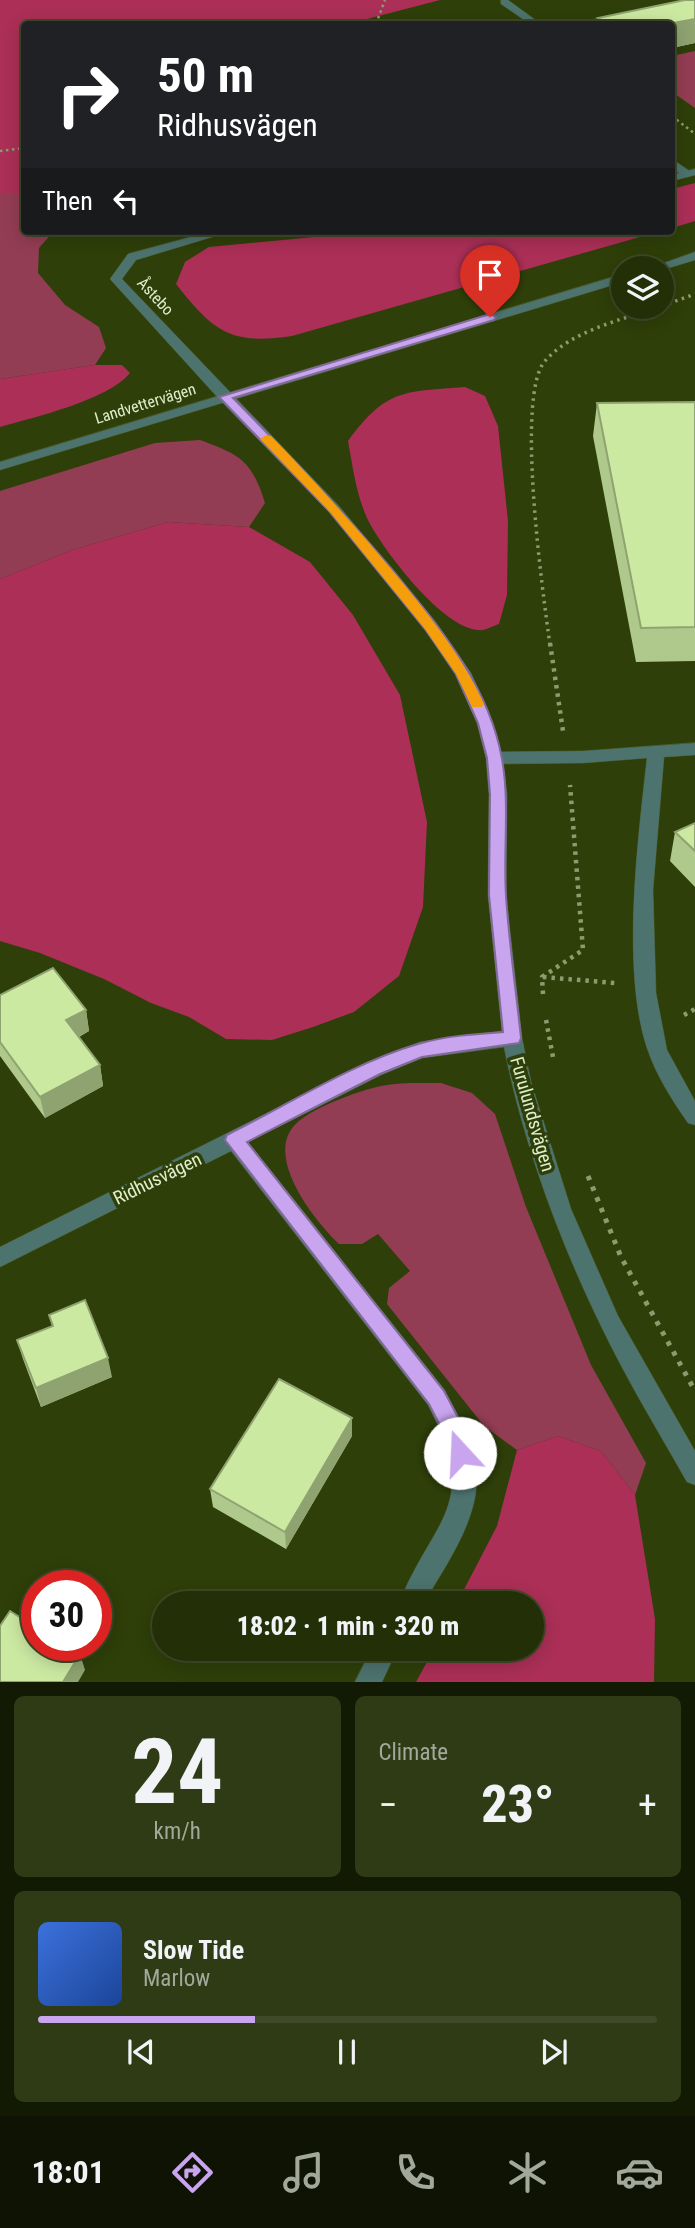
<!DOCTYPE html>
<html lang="en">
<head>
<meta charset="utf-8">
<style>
	:root { --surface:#222f07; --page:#2e3b15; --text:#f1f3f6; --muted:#a2a99b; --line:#3f4a28; --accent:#c8a5ee }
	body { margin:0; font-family:"Roboto Condensed",sans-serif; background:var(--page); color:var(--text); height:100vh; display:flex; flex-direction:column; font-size:26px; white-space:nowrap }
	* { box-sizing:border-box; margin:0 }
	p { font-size:23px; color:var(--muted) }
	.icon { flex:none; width:38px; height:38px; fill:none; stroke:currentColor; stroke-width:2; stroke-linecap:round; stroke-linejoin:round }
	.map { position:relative; height:1682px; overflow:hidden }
	.sheet { display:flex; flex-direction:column; gap:14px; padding:14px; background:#131a04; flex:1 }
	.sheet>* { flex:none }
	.guide { position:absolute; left:21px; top:21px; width:654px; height:214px; border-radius:7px; box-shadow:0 4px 18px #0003,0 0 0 2px var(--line); background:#202124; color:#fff; overflow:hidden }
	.controls { position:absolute; left:611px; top:256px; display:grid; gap:14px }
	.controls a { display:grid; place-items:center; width:63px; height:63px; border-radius:50%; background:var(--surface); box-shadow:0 4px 18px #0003,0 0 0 2px var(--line); font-size:35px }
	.speed { position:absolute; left:21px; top:1570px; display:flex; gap:14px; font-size:35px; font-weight:700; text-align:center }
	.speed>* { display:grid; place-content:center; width:91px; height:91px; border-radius:50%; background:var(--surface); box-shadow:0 4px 18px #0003,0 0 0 2px var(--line); line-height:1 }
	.speed .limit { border:10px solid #d22; background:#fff; color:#111 }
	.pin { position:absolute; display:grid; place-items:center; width:60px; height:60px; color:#fff; margin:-72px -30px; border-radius:50% 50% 50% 0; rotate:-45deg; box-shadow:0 0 7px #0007 }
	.pin .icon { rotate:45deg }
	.me { position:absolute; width:77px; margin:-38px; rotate:340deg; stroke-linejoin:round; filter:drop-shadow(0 0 5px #0008) }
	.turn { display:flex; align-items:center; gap:24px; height:147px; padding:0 21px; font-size:32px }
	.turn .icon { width:91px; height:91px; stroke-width:2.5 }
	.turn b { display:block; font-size:49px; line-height:60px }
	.then { display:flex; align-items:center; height:66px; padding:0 21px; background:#0003; gap:14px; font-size:26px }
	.big { font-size:52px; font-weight:800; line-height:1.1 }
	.sheet .widget { flex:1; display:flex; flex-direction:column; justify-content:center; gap:10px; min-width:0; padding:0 24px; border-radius:10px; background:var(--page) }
	.sheet .dial { align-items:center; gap:0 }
	.dial b { font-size:91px; line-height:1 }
	.song { display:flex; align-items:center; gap:21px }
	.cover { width:84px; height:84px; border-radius:10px; background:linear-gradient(135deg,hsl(220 70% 55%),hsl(220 70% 35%)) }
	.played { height:7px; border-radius:4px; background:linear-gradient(90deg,var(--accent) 35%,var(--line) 35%) }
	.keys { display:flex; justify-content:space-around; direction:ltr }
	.heat { display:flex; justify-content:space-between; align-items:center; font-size:38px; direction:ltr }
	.sheet .tiles { flex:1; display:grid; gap:14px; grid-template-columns:1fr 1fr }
	.widget:last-child { grid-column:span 2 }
	.trip { position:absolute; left:152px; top:1591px; width:392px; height:70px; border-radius:35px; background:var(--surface); box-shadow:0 4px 18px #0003,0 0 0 2px var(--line); font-weight:800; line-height:70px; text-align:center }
	.tabs { display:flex; height:112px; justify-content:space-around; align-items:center; background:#0e1303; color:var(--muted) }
	.tabs .icon { width:49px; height:49px }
	.tabs .current { color:var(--accent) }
	.tabs b { font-size:32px; color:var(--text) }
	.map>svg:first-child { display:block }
</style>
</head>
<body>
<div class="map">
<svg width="695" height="1682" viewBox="0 0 695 1682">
	<rect width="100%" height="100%" fill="#2e3f09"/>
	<!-- green -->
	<path fill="#933d54" d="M695 51V108L672 92V56Z
		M0 193H24V231H54L39 248 38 273 65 305 99 327 106 348 95 365 0 379Z
		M200 440C241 455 252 461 265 503L249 527 168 522 72 550 0 579V491L155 443Z
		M441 1083 472 1093 495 1114 526 1207 591 1365 646 1463 635 1495 601 1451 558 1436 517 1450 484 1426 387 1304 389 1288 410 1271 378 1234 362 1244H339C316 1222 266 1160 293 1127 307 1109 358 1091 381 1086 400 1082 421 1083 441 1083Z"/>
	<!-- forest -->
	<path fill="#ab2f57" d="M0 0H440L348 24H24V193H0Z
		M695 183V221L672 228V189Z
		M377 231H661L292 336C230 345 214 332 176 284L185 262 209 247Z
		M95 365H122L130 373C108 400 35 417 0 427V379Z
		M465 387 485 396 498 426 508 521 507 595 499 624C493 626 484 631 479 630 443 629 386 553 370 524 357 500 353 468 348 441 387 388 404 392 465 387Z
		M168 522 249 527 310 562 353 615 400 695 427 822 423 907 399 976 354 1012 313 1027 272 1040 226 1039 189 1017 151 1003 104 979 40 953 0 941V579L72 550Z
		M558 1436 601 1451 635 1495 655 1619 654 1682H416L434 1649 532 1648V1603H457L497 1526 517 1450Z"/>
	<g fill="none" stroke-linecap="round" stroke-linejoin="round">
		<defs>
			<path id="service" d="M501 0H508L541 24H530L501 4Z
				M672 159 691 172V176H683L672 168Z
				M695 743V755L664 757 653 890 656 993 667 1050 695 1101V1125L688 1123C672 1100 656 1075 647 1048 621 970 638 839 647 758L583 763 494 764 486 758 494 752 583 751Z"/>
			<path id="minor" d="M622 14 625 15V19L590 24H568Z
				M695 169V175L672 181V175Z
				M213 231H232L136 260 122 279 339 506 435 621 471 673 493 723 502 758 507 794 506 895 522 1038 531 1082 571 1209 618 1316 695 1451V1485L687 1482C658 1431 627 1380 602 1328 559 1240 523 1143 504 1047L422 1058 381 1075 248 1142 444 1389C457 1414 473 1441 476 1469 482 1516 446 1564 424 1603H399C435 1515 481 1507 428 1405L231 1151 0 1267V1247L367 1063 420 1042 502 1031 488 895 489 794 486 758 477 723 455 674 425 629 329 512 220 400 110 279 128 254Z
				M372 1648H398L382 1682H355Z"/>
			<path id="tertiary" d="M695 252V260L662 270V268H650Z
				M623 274V282L0 470V462Z"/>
		</defs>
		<!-- service casing -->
		<use href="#service" stroke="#4a5b28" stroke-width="1"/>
		<!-- minor casing -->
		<use href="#minor" stroke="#4a5b28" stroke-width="1"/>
		<!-- tertiary casing -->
		<use href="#tertiary" stroke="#4a5b28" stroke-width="1"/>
		<!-- path-far3 -->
		<path stroke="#8c9c70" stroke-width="2.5" stroke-dasharray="2.5 3.5" stroke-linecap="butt" d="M376 24 385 0
			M672 116 695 134
			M0 151 24 148"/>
		<!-- path-far2 -->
		<path stroke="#8c9c70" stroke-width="3.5" stroke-dasharray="2.5 4.5" stroke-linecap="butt" d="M662 306 695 294
			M550 645C543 594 515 395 545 361 572 330 623 320 660 306"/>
		<!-- path-far1 -->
		<path stroke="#8c9c70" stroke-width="4.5" stroke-dasharray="3.5 5" stroke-linecap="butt" d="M550 643 563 731
			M543 977 615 983
			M543 994 542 977 583 950 570 785
			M684 1015 695 1009
			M546 1020 553 1057"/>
		<!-- path -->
		<path stroke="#8c9c70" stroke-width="5" stroke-dasharray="4.5 7" stroke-linecap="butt" d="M588 1176 621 1257 695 1391"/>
		<!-- service -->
		<use href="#service" fill="#4d736f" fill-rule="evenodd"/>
		<!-- minor -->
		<use href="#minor" fill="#4d736f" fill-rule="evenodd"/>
		<!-- tertiary -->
		<use href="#tertiary" fill="#4d736f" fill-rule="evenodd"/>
	</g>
	<!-- wall -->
	<path fill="#afc88b" d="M695 0V43L672 48V24H598V18Z
		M695 402V661L636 662 593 436 597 403Z
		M695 823V887L670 861 675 832Z
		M0 995 86 1010 89 1031 79 1037 100 1065 103 1086 45 1118 0 1056Z
		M49 1315 112 1377 41 1407 23 1359 17 1340 52 1326Z
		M352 1436 286 1549 213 1507 210 1489Z"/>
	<!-- shaded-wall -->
	<path fill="#8fa371" d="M695 19V43L672 48V24H668Z
		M86 1010 89 1031 70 1041 66 1020Z
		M100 1065 103 1086 45 1118 40 1097Z
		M108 1358 112 1377 41 1407 36 1388Z
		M352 1418V1436L286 1549 285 1532Z
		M80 1654 85 1670 78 1682H63Z"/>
	<!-- building -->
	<path fill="#cce9a2" stroke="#8fa371" stroke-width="2" d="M685 0H695V19L668 24H607L598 18Z
		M444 21 448 24H424Z
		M695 402V627L641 628 597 403Z
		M695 823V851L675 832Z
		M53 968 86 1010 66 1020 100 1065 40 1097 0 1042V995Z
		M85 1300 108 1358 36 1388 17 1340 53 1326 49 1315Z
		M279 1379 352 1418 285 1532 210 1489Z
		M10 1611 37 1628V1645H65L80 1654 63 1682H0V1626Z"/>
	<!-- route -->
	<path fill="#c8a5ee" stroke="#826b9b" stroke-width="2" d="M490 314 496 317 494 320 233 398C289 455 344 512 395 573 440 628 489 686 502 759 510 804 503 850 506 896 509 943 516 991 521 1038L519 1043 422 1057 380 1074 247 1142 444 1391 461 1423 471 1453 468 1460 460 1463 453 1460 444 1433 429 1404 225 1140 227 1135C287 1105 355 1062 418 1044 445 1036 475 1034 503 1032L489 895 490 794 487 758 478 723 456 674 425 629 330 512 219 397Z"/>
	<!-- slow -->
	<path fill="#f59e0b" d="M266 435 271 436C315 481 356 527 397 576 430 616 462 656 484 704L482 707H472L456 674 425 629 330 512 262 441 260 439Z"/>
	<g text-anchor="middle" stroke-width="7" stroke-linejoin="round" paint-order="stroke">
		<!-- far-street labels -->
		<g font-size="16" fill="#dfeecb" stroke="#2e3f09">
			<text transform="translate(156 296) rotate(47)" y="6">Åstebo</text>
			<text transform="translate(145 403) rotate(-17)" y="6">Landvettervägen</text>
		</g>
		<!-- street labels -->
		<g font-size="19" fill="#dfeecb" stroke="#2e3f09">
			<text transform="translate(533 1114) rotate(74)" y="7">Furulundsvägen</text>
			<text transform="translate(157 1178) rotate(-26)" y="7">Ridhusvägen</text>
		</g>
	</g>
</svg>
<div class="controls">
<a><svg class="icon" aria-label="layers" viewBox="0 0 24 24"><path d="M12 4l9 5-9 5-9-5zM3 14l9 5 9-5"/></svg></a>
</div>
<div class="speed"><div class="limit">30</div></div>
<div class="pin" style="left:490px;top:317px;background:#d93025"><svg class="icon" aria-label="arrive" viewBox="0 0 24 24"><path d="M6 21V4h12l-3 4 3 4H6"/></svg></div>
<svg class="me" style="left:460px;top:1453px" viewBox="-20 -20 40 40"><circle r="19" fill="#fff"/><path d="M0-13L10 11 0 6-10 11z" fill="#c8a5ee"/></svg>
<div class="trip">18:02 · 1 min · 320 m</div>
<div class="guide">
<div class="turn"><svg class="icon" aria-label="right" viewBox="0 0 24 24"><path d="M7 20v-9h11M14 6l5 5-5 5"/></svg><div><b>50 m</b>Ridhusvägen</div></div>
<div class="then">Then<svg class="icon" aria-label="left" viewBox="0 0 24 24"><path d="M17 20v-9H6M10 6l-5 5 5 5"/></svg></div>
</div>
</div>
<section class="sheet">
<div class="tiles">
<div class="widget dial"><b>24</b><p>km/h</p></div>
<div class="widget"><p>Climate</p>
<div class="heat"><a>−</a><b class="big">23°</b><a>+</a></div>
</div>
<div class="widget">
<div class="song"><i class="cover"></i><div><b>Slow Tide</b><p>Marlow</p></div></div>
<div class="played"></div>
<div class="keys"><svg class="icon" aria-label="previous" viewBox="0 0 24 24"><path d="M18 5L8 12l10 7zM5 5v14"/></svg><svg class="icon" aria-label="pause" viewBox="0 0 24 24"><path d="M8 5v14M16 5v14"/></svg><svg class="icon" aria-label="next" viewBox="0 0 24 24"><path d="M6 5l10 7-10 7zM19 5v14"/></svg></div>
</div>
</div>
</section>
<nav class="tabs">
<b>18:01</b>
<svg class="icon current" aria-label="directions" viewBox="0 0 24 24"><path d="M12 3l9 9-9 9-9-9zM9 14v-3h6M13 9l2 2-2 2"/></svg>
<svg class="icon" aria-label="music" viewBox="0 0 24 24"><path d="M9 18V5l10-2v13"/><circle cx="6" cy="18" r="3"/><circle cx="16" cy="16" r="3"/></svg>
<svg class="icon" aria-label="phone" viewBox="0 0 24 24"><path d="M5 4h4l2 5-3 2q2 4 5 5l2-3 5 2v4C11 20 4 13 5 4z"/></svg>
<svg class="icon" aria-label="climate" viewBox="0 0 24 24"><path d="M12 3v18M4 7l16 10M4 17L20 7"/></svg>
<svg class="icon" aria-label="car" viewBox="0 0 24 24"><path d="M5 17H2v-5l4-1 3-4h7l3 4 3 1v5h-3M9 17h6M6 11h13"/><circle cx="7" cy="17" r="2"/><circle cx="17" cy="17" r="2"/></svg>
</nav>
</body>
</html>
